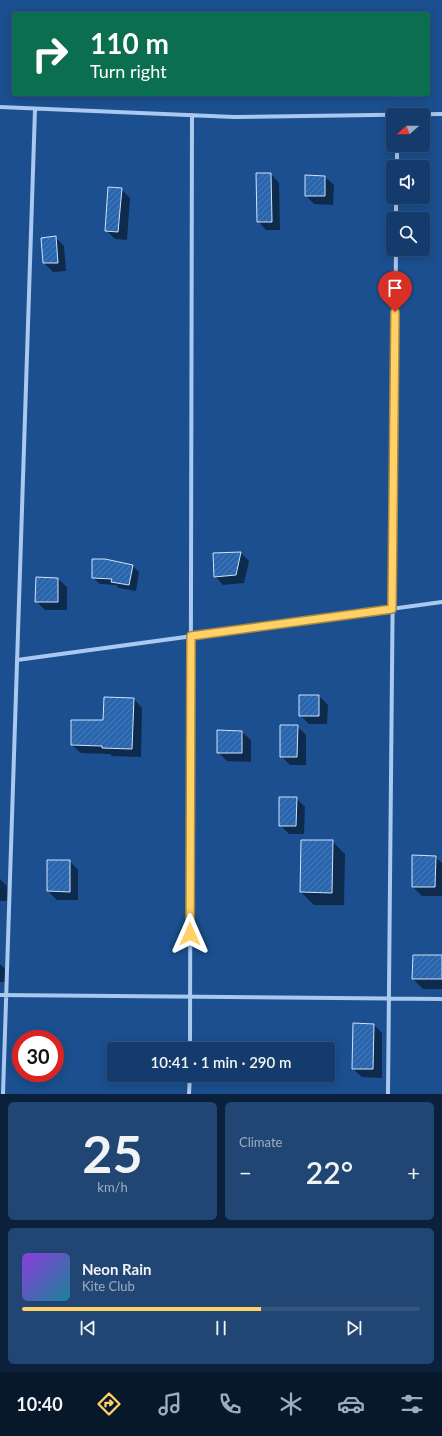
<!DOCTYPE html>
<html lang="en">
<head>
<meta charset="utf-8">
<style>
	:root { --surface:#143b6b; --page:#214673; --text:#f1f3f6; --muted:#9dadc1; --line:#33557e; --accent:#ffd166 }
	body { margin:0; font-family:Lato,sans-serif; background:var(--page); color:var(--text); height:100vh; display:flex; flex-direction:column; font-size:15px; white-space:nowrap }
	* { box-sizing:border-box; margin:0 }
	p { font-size:13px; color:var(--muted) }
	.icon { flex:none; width:22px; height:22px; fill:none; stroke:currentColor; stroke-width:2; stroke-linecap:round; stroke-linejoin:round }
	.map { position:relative; height:1094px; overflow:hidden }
	.panel { display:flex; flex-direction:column; gap:8px; padding:8px; background:#0b203b; flex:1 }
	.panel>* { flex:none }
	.hud { position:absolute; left:12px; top:12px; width:418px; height:84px; border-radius:4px; box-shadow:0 2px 10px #0003,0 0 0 1px var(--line); background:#0b6e4f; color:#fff; overflow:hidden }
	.needle { width:26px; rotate:250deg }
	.tools { position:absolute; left:386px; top:108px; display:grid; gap:8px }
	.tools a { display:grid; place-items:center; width:44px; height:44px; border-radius:4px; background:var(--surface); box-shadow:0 2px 10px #0003,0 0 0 1px var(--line); font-size:20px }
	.speed { position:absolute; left:12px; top:1030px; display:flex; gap:8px; font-size:20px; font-weight:700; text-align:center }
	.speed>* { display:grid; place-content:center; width:52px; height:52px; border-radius:50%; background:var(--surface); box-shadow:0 2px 10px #0003,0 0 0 1px var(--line); line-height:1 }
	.speed .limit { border:6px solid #d22; background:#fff; color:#111 }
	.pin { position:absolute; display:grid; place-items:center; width:34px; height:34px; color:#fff; margin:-41px -17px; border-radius:50% 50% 50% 0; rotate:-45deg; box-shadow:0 0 4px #0007 }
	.pin .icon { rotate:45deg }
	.me { position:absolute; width:44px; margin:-22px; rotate:0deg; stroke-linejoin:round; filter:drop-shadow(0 0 3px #0008) }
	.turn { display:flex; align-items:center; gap:14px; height:84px; padding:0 12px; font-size:18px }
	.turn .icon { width:52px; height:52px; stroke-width:2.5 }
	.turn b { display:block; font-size:28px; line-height:34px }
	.big { font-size:30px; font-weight:600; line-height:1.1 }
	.panel .card { flex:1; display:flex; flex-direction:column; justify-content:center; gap:6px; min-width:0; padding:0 14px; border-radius:6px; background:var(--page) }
	.panel .dial { align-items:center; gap:0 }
	.dial b { font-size:52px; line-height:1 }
	.song { display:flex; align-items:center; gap:12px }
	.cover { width:48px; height:48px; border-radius:6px; background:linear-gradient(135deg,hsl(270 70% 55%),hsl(190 70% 35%)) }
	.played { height:4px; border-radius:2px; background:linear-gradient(90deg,var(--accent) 60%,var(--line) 60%) }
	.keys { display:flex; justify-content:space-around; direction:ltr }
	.heat { display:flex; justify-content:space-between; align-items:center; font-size:22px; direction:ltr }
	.panel .tiles { flex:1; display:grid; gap:8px; grid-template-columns:1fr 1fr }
	.card:last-child { grid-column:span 2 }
	.trip { position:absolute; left:107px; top:1042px; width:228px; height:40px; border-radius:4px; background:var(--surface); box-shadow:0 2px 10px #0003,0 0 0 1px var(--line); font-weight:600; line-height:40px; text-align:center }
	.menu { display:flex; height:64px; justify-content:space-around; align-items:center; background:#08182b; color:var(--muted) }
	.menu .icon { width:28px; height:28px }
	.menu .on { color:var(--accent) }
	.menu b { font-size:18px; color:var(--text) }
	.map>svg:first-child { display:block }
</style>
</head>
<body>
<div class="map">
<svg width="442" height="1094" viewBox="0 0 442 1094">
	<defs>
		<pattern id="building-hatch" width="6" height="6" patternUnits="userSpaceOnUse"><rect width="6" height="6" fill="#2a66ad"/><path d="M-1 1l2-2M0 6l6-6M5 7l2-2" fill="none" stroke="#4a7db9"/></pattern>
	</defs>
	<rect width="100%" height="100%" fill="#1b4f8f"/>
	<!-- shadow -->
	<path fill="#0007" d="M271 174 279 183 280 230H266L258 221Z
		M325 177 334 185 333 205 314 204 306 196Z
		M121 189 130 198 127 240 115 239 106 230Z
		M55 237 64 246 66 271 53 272 44 263Z
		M241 553 249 561 244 583 223 585 215 576Z
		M133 566 139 572 136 591 119 588 116 585 100 584 93 578Z
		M37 578 58 579 67 587V610H45L36 601Z
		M300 696H319L328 705 327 724H309L300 715Z
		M134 699 142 708 141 757 112 756 110 754 81 753 72 745Z
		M297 726 306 735V765H290L281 756Z
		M218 731 242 732 251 740V762L227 761 218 752Z
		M296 798 305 807 304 834H289L280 825Z
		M332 841 345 854 344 905H314L301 892Z
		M435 857 442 863V896H422L413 887Z
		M70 861 78 870V900H57L48 891Z
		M0 879 7 886V901H0Z
		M442 956V989H423L413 979Z
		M0 964 6 970V982H0Z
		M374 1025 382 1033V1078L362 1077 353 1069Z"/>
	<!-- building -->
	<path fill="url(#building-hatch)" stroke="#cfe3fa" d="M256 173H271L272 222H257Z
		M305 175 325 176V196H305Z
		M108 187 122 188 118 232 105 231Z
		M56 236 58 263H43L41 238Z
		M241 552 236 575 214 577 213 553Z
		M92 559H105L133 565 129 585 111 582 112 579 92 578Z
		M36 577 58 578V602H35Z
		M299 695H319V716H299Z
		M104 697 134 698 132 749 102 748V746L71 745V720H103Z
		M280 725H298L297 757H280Z
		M217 730 242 731V753H217Z
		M279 797H297L296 826H279Z
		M301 840H333L332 893 300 892Z
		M412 855 436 856 435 887H412Z
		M47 860H70V892L47 891Z
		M413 955H442V979H412Z
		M353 1023 374 1024 373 1069H352Z"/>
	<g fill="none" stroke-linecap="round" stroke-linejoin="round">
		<!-- street -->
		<path stroke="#a9c9ee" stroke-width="4" d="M0 107 234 117 442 114
			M397 167V145
			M396 219V197
			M17 660 442 602
			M0 995 442 999
			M190 1049 192 115
			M3 1094 35 109
			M189 1094 190 1075
			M388 1094 396 249"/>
	</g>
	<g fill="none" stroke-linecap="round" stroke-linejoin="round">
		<defs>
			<path id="route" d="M190 934 191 636 392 609 395 312"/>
		</defs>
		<!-- route casing -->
		<use href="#route" stroke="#a68842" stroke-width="10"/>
		<!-- route -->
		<use href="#route" stroke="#ffd166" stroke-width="7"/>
	</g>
</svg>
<div class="tools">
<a><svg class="needle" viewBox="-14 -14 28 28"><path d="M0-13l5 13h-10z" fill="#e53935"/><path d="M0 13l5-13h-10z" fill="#9dadc1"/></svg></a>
<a><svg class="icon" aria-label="sound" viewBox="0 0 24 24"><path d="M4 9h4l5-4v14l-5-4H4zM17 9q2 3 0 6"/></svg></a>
<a><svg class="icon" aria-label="search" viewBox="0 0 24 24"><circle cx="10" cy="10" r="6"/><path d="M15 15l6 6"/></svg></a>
</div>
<div class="speed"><div class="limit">30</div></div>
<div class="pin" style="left:395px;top:312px;background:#d93025"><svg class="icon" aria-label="arrive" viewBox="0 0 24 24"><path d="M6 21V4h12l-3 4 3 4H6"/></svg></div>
<svg class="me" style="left:190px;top:934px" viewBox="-20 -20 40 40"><path d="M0-17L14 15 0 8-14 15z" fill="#ffd166" stroke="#fff" stroke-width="4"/></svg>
<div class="trip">10:41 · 1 min · 290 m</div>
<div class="hud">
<div class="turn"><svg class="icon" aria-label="right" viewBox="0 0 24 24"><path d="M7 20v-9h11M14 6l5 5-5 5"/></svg><div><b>110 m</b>Turn right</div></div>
</div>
</div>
<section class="panel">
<div class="tiles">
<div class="card dial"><b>25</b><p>km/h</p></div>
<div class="card"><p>Climate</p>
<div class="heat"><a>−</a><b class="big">22°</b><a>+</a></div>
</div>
<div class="card">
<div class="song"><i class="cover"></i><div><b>Neon Rain</b><p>Kite Club</p></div></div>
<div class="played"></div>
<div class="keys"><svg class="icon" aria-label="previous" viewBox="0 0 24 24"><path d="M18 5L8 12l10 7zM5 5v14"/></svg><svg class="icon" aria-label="pause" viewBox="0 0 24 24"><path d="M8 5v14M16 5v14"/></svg><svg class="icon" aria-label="next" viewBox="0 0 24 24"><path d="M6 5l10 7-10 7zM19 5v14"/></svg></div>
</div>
</div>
</section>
<nav class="menu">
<b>10:40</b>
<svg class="icon on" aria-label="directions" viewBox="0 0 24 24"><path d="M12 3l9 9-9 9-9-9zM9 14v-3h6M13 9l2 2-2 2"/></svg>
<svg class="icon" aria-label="music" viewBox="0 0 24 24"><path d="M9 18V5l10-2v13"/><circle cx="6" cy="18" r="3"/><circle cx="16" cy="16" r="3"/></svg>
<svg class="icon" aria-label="phone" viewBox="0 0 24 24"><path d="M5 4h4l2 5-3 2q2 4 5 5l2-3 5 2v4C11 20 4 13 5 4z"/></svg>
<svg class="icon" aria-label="climate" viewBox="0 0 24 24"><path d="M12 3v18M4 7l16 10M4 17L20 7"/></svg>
<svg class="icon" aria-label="car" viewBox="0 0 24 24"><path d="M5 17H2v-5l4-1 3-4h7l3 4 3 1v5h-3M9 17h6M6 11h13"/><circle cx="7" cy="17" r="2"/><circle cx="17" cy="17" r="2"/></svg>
<svg class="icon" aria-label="filters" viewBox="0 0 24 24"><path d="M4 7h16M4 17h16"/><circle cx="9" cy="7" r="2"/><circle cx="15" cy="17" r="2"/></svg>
</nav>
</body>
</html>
